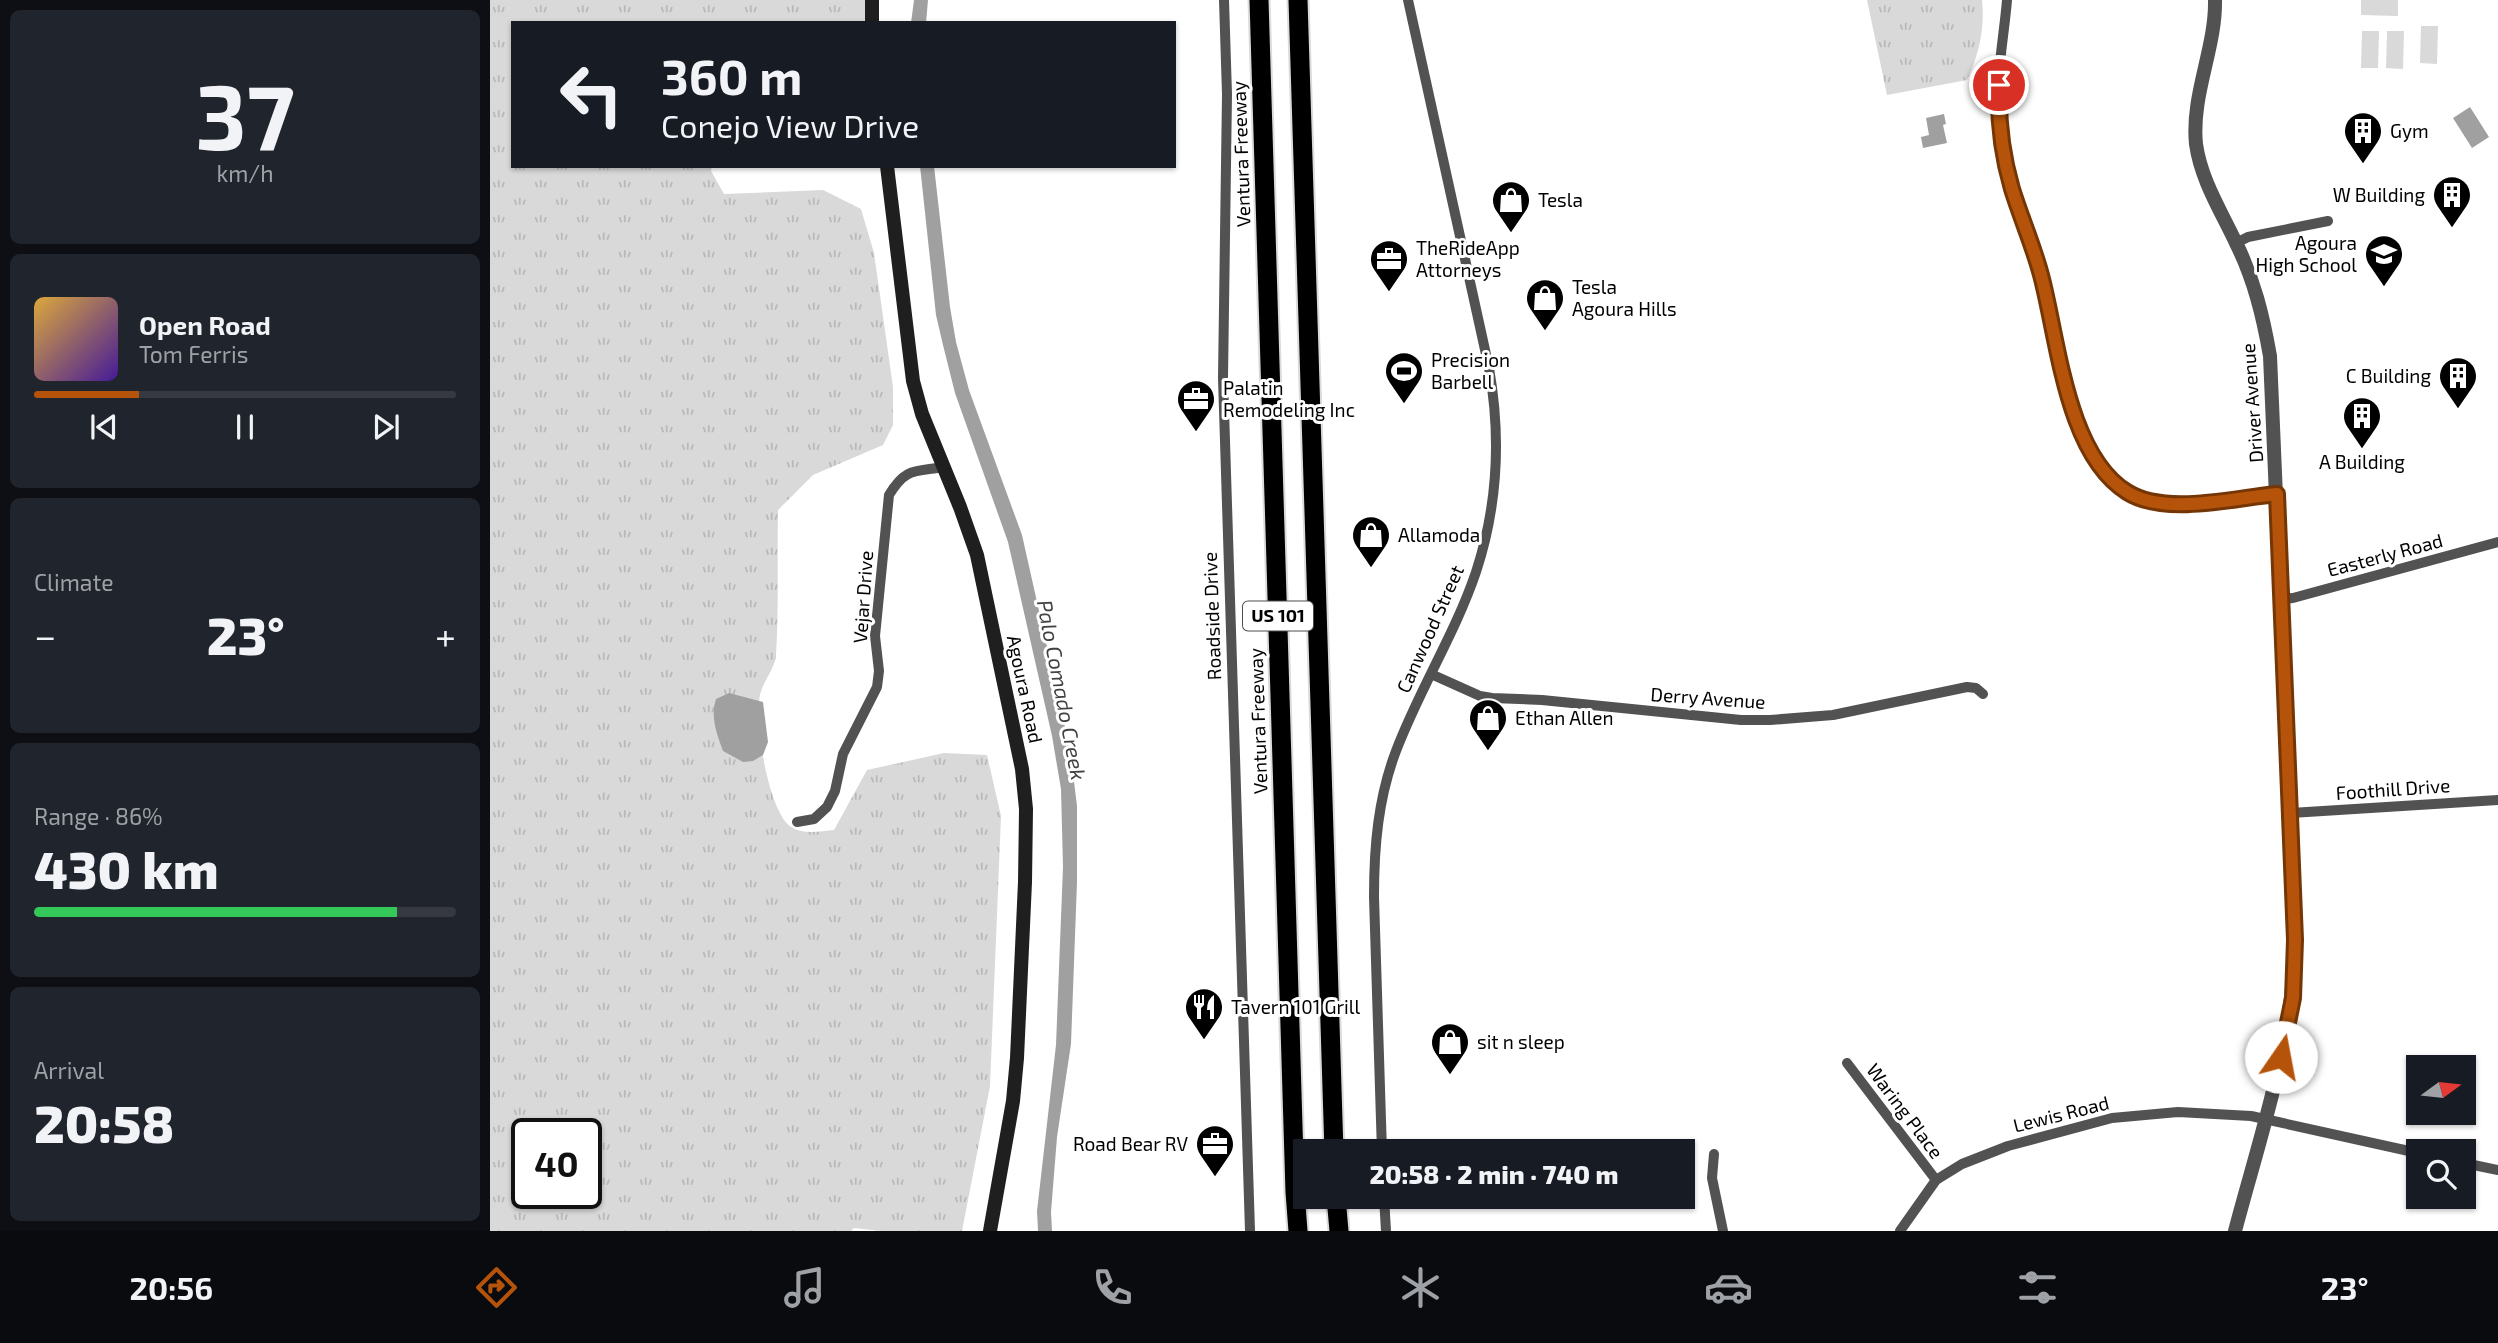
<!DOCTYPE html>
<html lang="en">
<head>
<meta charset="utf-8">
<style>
	:root { --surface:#171b24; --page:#20242c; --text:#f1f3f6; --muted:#9ea1a6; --line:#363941; --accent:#b45309 }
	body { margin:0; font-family:"Exo 2",sans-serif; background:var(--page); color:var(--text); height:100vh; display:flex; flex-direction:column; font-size:26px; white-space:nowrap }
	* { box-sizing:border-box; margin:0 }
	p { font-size:23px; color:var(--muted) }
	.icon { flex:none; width:38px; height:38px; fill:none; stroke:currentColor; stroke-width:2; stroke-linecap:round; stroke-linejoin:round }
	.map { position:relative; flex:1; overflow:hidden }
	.side { display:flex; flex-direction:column; gap:10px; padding:10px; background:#0d0f14; width:490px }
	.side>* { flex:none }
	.banner { position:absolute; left:21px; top:21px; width:665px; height:147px; border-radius:0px; box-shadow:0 2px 5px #0004; background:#171b24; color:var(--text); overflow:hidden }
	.needle { width:46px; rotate:75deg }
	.controls { position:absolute; left:1916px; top:1055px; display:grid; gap:14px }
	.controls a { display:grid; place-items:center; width:70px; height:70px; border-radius:0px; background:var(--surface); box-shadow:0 2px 5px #0004; font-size:35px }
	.speed { position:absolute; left:21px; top:1118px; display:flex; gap:14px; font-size:35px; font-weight:700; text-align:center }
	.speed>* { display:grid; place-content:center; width:91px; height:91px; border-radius:50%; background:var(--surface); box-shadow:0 2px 5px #0004; line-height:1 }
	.speed .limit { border:4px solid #111; border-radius:10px; background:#fff; color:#111 }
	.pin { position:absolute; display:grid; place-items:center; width:60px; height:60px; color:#fff; margin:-30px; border:4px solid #fff; border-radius:50%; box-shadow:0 2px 7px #0007 }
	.me { position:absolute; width:77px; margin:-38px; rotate:12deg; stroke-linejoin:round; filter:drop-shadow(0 0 5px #0008) }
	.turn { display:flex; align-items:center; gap:24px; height:147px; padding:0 35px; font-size:32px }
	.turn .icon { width:91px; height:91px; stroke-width:2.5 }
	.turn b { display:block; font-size:49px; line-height:60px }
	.big { font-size:52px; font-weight:800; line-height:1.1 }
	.side .tile { flex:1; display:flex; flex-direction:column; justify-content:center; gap:10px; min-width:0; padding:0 24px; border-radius:10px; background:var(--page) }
	.side .dial { align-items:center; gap:0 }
	.dial b { font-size:91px; line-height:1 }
	.song { display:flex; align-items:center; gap:21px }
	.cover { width:84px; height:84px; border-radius:10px; background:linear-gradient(135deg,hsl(40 70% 55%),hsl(260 70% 35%)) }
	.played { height:7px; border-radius:4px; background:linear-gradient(90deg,var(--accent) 25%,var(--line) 25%) }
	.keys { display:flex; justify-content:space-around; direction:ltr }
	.heat { display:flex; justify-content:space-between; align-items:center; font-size:38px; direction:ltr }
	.charge { height:10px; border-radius:5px; background:linear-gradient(90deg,#34c759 86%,var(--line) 0) }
	.trip { position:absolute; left:803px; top:1139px; width:402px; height:70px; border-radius:0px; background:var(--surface); box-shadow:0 2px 5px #0004; font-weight:800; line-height:70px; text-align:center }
	.tab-bar { display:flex; height:112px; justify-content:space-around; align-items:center; background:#090b0e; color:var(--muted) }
	.tab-bar .icon { width:49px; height:49px }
	.tab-bar .current { color:var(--accent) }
	.tab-bar b { font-size:32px; color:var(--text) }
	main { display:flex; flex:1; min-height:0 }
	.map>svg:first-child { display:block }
</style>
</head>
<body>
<main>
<section class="side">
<div class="tile dial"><b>37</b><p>km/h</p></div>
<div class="tile">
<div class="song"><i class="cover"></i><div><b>Open Road</b><p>Tom Ferris</p></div></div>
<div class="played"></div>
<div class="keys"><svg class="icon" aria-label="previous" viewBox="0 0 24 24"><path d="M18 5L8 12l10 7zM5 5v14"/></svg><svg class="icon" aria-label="pause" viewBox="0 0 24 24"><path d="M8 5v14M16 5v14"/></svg><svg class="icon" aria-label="next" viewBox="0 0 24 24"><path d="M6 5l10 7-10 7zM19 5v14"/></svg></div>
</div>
<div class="tile"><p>Climate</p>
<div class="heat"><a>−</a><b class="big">23°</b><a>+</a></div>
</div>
<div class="tile"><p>Range · 86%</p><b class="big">430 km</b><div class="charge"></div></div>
<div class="tile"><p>Arrival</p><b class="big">20:58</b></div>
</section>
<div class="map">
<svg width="2008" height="1231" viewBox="0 0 2008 1231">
	<defs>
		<pattern id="grass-tufts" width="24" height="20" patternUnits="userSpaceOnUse" patternTransform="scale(1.75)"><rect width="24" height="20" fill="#d9d9d9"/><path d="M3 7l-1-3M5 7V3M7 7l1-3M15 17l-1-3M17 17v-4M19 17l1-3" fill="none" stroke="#b8b8b8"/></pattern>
	</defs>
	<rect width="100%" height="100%" fill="#fff"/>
	<!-- grass -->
	<path fill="url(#grass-tufts)" fill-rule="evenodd" d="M0 0H376L377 23H23V166H222L221 171 234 194 333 190 371 209 384 253 403 387V425L393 445 323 475 288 510C287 558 289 607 286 655 285 669 273 681 270 695 264 722 278 811 301 827 313 835 331 831 344 830L377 770 454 753 497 755 511 816 500 1086 472 1231H391L364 1228 361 1231H0ZM37 1134H96V1194H37Z
		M1377 0H1492C1495 28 1489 55 1477 80L1397 95Z"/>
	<!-- park -->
	<path fill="#d9d9d9" d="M1871 0H1908V16L1871 15Z
		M1931 26H1948L1947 64 1930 63Z
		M1872 31H1889L1888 68H1871Z
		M1897 31H1914L1913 69 1896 68Z"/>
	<!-- water -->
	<path fill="#a0a0a0" d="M424 0H438L436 23H421Z
		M1980 107 1999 137 1982 148 1963 118Z
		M1454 114 1456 124 1453 125 1457 143 1433 148 1431 137 1439 135 1436 118Z
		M430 166H444L460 307 466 342 479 390 532 535 580 749 587 806V882L581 1044 567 1137 561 1212 562 1231H548L547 1211 566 1045 573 867 571 789 562 736 518 542 465 393 453 345 446 315Z
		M239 693 273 702 278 742 273 755 263 761 253 762 233 751C227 734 220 717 226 699Z"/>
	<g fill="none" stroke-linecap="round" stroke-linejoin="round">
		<defs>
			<path id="motorway" d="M769 0 805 1192 808 1231
				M808 0 844 1152
				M846 1197 849 1231"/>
		</defs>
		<!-- motorway casing -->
		<use href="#motorway" stroke="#dbdbdb" stroke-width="23"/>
		<!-- minor -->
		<path stroke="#525252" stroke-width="10" d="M734 0 737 94 733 378 760 1231
			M1517 0C1514 37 1506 74 1509 111 1511 137 1515 164 1522 189 1531 218 1543 245 1551 275 1568 339 1575 453 1637 492 1675 516 1743 498 1787 494
			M1746 243 1758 237 1838 221
			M1792 599 1803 598 2008 542
			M941 674 990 696 1002 698 1052 700 1251 720H1280L1343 715 1477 687 1486 688 1493 694
			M1801 813 2008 800
			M307 822 324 819 337 807 345 791 353 754 387 687 389 671 385 636 399 495C416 467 425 472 454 467
			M1357 1063 1446 1180
			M892 1152 884 897C884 847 888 798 906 751 929 690 965 634 986 572 1008 505 1011 436 999 368L918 0
			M1224 1154 1222 1178 1233 1231
			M1974 1163 2008 1170
			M894 1197 896 1231
			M1410 1231 1446 1180 1472 1164 1518 1146 1622 1118 1688 1112 1761 1116 1928 1153"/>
		<!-- tertiary -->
		<path stroke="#525252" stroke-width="14" d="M1725 0C1726 48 1701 95 1706 144 1711 180 1731 211 1746 243 1764 279 1773 316 1780 356L1805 940C1804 1040 1770 1136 1745 1231"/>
		<!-- secondary -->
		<path stroke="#1f1f1f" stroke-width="14" d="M382 0V23
			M397 166 423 381 432 414 470 507 487 555 532 769 536 809 535 882 527 1058 523 1101 500 1231"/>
		<!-- motorway -->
		<use href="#motorway" stroke="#000" stroke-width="19"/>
	</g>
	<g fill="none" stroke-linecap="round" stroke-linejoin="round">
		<defs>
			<path id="route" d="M1509 85C1508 120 1512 155 1522 189 1531 218 1543 245 1551 275 1568 338 1576 454 1637 492 1675 516 1743 498 1787 494L1805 940 1803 998 1791 1057"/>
		</defs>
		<!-- route casing -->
		<use href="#route" stroke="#753606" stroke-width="18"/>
		<!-- route -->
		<use href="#route" stroke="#b45309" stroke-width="12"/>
	</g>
	<!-- icons -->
	<defs>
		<symbol id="building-pin" viewBox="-11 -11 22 30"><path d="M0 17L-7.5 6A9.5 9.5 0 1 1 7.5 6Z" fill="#000" stroke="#fff"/><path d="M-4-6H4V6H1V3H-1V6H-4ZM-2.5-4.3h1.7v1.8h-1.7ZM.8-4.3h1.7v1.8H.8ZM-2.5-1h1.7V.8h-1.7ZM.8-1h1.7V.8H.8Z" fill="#fff"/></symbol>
		<symbol id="shop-pin" viewBox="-11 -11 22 30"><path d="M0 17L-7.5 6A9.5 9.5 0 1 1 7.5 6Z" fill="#000" stroke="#fff"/><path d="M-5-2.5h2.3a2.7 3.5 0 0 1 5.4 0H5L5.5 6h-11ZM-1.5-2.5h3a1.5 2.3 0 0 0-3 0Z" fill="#fff"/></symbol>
		<symbol id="school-pin" viewBox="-11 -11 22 30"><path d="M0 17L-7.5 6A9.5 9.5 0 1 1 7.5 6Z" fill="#000" stroke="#fff"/><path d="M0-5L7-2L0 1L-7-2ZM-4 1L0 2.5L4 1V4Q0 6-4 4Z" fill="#fff"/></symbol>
		<symbol id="office-pin" viewBox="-11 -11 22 30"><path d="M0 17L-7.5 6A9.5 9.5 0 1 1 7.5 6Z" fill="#000" stroke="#fff"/><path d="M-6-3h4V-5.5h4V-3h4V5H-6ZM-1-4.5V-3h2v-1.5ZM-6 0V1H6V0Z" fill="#fff"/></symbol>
		<symbol id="stadium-pin" viewBox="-11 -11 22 30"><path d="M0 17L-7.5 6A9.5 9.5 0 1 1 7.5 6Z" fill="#000" stroke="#fff"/><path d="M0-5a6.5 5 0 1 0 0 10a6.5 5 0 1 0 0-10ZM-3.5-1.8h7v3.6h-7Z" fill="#fff"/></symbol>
		<symbol id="restaurant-pin" viewBox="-11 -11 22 30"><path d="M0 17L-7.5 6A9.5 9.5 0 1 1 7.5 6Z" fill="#000" stroke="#fff"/><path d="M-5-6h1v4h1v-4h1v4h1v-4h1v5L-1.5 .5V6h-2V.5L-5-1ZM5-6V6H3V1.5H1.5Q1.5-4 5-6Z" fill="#fff"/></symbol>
	</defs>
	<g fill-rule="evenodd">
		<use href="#building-pin" x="1851" y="109" width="44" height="60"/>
		<use href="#building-pin" x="1940" y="173" width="44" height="60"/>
		<use href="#shop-pin" x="999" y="178" width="44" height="60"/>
		<use href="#school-pin" x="1872" y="232" width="44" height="60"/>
		<use href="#office-pin" x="877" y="237" width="44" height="60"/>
		<use href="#shop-pin" x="1033" y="276" width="44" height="60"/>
		<use href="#stadium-pin" x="892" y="349" width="44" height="60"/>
		<use href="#building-pin" x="1946" y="354" width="44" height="60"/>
		<use href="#office-pin" x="684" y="377" width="44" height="60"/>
		<use href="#building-pin" x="1850" y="394" width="44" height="60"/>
		<use href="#shop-pin" x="859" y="513" width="44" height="60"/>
		<use href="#shop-pin" x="976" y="696" width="44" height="60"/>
		<use href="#restaurant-pin" x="692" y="985" width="44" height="60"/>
		<use href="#shop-pin" x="938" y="1020" width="44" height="60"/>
		<use href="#office-pin" x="703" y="1122" width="44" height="60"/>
	</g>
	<g text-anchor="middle" stroke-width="6" stroke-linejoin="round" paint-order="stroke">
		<!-- shield labels -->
		<rect fill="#fff" stroke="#4c4c4c" stroke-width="2" x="753" y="601.5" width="70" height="29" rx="5"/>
		<g font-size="18" font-weight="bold" fill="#000">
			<text x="788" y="622">US 101</text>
		</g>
		<!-- poi labels -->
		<g font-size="19" fill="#000" stroke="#fff" text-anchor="start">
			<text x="1900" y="138">Gym</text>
			<text x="1935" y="202" text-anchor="end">W Building</text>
			<text x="1048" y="207">Tesla</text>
			<text x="1867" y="250" text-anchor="end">Agoura<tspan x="1867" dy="22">High School</tspan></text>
			<text x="926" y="255">TheRideApp<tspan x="926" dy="22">Attorneys</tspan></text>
			<text x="1082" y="294">Tesla<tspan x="1082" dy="22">Agoura Hills</tspan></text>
			<text x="941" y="367">Precision<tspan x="941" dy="22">Barbell</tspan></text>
			<text x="1941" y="383" text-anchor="end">C Building</text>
			<text x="733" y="395">Palatin<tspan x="733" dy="22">Remodeling Inc</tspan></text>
			<text x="1872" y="469" text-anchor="middle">A Building</text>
			<text x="908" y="542">Allamoda</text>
			<text x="1025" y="725">Ethan Allen</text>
			<text x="741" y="1014">Tavern 101 Grill</text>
			<text x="987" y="1049">sit n sleep</text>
			<text x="698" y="1151" text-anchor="end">Road Bear RV</text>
		</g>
		<!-- street labels -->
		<g font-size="19" fill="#000" stroke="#fff">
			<text transform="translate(751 154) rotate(-92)" y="7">Ventura Freeway</text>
			<text transform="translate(1762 403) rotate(-94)" y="7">Driver Avenue</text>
			<text transform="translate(1895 555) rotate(-15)" y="7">Easterly Road</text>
			<text transform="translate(373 597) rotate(-86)" y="7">Vejar Drive</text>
			<text transform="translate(722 616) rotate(-92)" y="7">Roadside Drive</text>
			<text transform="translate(940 629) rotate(-66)" y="7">Canwood Street</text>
			<text transform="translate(535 689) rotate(78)" y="7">Agoura Road</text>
			<text transform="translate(1218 698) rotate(4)" y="7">Derry Avenue</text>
			<text transform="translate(768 721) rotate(-92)" y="7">Ventura Freeway</text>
			<text transform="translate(1903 789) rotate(-4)" y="7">Foothill Drive</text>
			<text transform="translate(1415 1111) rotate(53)" y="7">Waring Place</text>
			<text transform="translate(1571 1114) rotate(-14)" y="7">Lewis Road</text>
		</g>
		<!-- water labels -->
		<g font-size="21" font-style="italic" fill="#414141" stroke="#fff">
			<text transform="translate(571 690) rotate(79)" y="7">Palo Comado Creek</text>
		</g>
	</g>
</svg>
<div class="controls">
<a><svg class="needle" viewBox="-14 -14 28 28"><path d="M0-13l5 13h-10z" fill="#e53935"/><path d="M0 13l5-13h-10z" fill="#9ea1a6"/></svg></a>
<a><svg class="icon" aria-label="search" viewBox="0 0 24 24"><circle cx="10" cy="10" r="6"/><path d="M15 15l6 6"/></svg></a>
</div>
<div class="speed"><div class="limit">40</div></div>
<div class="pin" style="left:1509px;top:85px;background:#d93025"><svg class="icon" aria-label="arrive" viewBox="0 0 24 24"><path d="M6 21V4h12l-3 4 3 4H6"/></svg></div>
<svg class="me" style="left:1791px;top:1057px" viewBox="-20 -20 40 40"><circle r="19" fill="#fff"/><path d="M0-13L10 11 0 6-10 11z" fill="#b45309"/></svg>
<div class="trip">20:58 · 2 min · 740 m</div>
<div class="banner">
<div class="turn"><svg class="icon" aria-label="left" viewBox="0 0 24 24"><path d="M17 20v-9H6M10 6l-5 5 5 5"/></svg><div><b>360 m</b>Conejo View Drive</div></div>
</div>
</div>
</main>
<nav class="tab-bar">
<b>20:56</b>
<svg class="icon current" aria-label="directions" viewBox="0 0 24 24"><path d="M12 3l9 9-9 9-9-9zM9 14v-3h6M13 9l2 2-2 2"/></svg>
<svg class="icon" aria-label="music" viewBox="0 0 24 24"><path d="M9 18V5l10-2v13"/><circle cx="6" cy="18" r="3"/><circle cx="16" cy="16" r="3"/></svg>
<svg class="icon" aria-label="phone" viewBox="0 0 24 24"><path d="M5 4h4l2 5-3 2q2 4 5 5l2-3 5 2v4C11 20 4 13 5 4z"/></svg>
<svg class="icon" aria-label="climate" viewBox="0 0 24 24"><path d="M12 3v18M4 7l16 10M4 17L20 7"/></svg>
<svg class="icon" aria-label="car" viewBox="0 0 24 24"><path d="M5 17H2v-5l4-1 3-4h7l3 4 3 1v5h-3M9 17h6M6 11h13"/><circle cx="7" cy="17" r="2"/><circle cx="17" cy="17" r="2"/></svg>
<svg class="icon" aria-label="filters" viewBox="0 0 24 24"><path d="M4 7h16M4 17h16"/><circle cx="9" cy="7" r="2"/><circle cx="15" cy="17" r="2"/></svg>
<b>23°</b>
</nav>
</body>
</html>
